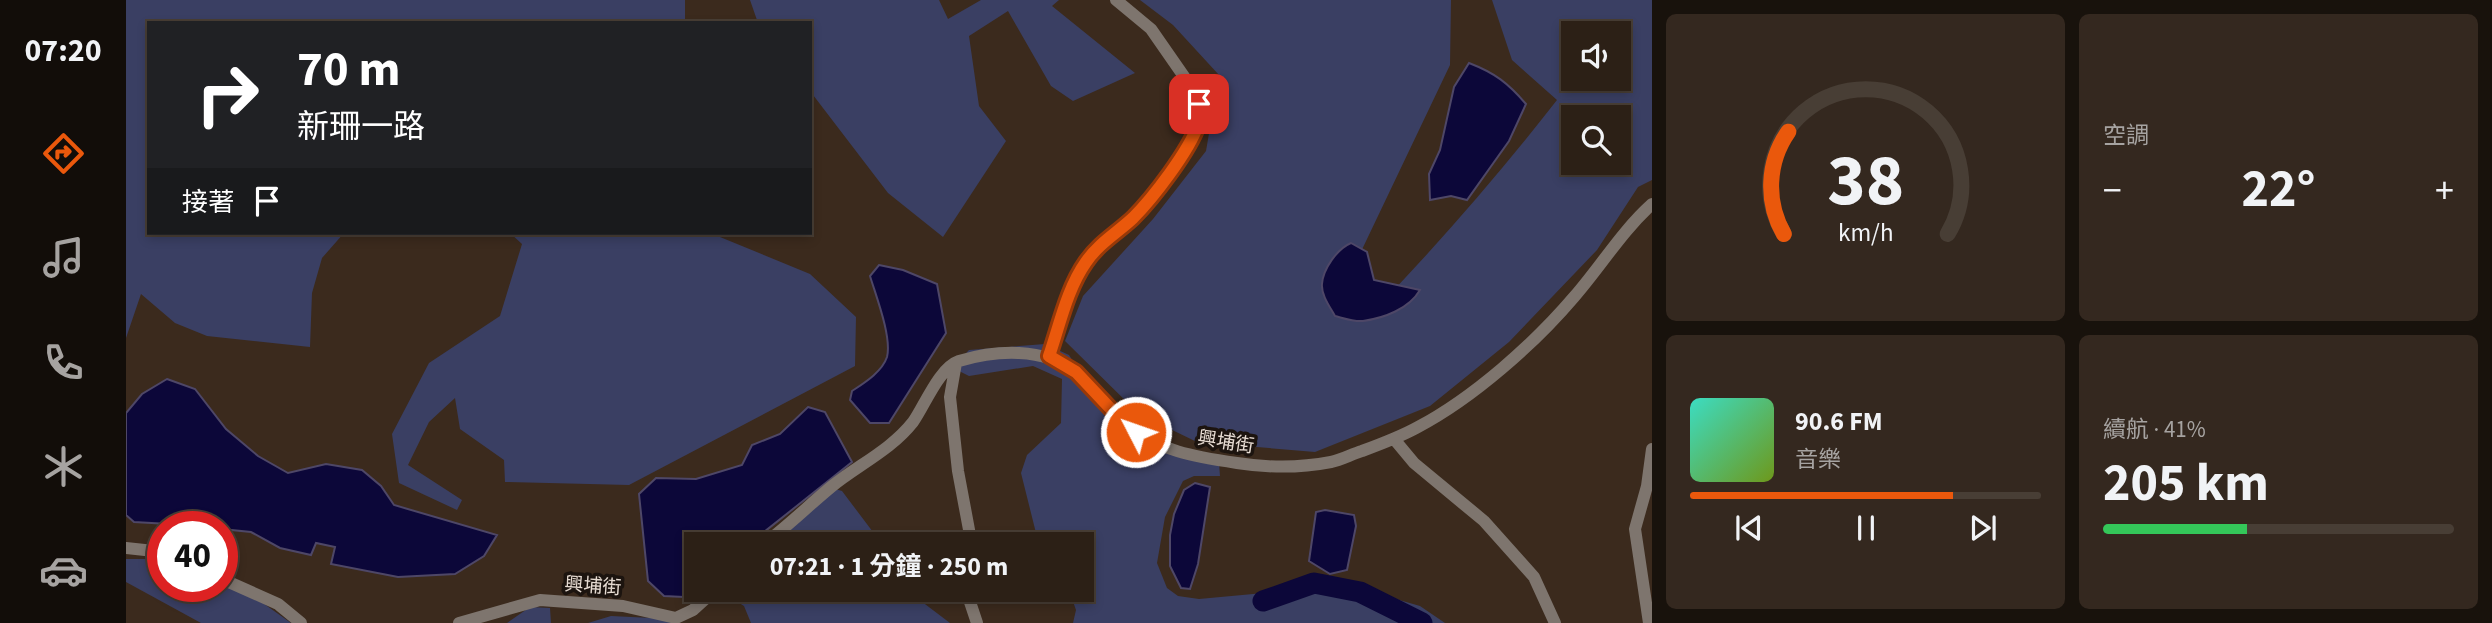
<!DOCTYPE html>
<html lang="zh-TW">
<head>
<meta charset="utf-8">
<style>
	:root { --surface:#2c2016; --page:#34281f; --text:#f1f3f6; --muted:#a6a3a1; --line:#483e35; --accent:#ea580c }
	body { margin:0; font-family:"Source Sans 3","Noto Sans TC",sans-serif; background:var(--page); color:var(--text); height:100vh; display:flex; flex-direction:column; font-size:26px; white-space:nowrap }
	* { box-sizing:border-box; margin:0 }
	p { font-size:23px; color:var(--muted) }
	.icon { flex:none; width:38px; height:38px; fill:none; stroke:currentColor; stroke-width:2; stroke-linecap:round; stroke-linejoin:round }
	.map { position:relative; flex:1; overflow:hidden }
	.panel { display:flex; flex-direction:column; gap:14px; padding:14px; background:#18120c; width:840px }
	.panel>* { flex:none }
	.top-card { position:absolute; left:21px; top:21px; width:665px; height:214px; border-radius:0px; box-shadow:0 4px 10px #0003,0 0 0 2px var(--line); background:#202124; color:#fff; overflow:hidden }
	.tools { position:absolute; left:1435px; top:21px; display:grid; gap:14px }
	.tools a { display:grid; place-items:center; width:70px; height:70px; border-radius:0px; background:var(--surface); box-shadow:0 4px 10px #0003,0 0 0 2px var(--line); font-size:35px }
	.speed { position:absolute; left:21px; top:511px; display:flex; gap:14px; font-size:35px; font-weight:700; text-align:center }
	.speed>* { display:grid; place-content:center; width:91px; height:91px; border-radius:50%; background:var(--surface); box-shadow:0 4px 10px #0003,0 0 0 2px var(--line); line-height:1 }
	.speed .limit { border:10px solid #d22; background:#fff; color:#111 }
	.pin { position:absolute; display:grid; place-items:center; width:60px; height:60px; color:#fff; margin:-30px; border-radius:14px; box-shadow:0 4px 10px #0006 }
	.me { position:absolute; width:77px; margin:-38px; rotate:311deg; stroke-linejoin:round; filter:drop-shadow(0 0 5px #0008) }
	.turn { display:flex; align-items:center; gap:24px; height:147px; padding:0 35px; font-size:32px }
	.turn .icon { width:91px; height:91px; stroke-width:2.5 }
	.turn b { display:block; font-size:49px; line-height:60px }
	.then { display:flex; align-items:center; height:66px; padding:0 35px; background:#0003; gap:14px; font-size:26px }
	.big { font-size:52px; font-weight:700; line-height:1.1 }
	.panel .widget { flex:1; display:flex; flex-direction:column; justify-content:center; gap:10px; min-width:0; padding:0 24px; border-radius:10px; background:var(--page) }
	.panel .dial { align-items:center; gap:0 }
	.dial svg { height:182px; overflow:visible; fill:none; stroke:var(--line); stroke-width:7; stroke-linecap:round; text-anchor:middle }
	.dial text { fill:var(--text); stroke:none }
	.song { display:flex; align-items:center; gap:21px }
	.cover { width:84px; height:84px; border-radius:10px; background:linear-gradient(135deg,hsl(170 70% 55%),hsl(80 70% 35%)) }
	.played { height:7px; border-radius:4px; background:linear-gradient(90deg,var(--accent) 75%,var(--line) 75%) }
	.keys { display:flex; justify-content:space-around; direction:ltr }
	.heat { display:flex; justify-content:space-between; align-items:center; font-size:38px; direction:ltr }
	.charge { height:10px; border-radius:5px; background:linear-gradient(90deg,#34c759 41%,var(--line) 0) }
	.panel .tiles { flex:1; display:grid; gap:14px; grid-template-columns:repeat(2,1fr) }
	.trip { position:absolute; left:558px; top:532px; width:410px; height:70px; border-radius:0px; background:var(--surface); box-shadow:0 4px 10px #0003,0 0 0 2px var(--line); font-weight:700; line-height:70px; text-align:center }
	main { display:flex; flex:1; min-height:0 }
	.tabs { display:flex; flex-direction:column; width:126px; justify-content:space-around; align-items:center; background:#120d09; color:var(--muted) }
	.tabs .icon { width:49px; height:49px }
	.tabs .on { color:var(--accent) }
	.tabs b { font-size:32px; color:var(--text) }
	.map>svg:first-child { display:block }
</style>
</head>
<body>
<main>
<nav class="tabs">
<b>07:20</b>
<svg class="icon on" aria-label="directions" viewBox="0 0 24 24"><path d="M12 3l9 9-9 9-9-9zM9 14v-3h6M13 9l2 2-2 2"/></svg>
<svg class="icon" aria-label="music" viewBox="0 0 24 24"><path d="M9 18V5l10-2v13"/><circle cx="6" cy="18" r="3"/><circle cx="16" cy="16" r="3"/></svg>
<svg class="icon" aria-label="phone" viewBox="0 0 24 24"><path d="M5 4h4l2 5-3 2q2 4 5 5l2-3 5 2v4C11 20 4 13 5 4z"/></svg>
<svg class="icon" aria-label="climate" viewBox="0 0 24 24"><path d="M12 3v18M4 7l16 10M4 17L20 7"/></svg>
<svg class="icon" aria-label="car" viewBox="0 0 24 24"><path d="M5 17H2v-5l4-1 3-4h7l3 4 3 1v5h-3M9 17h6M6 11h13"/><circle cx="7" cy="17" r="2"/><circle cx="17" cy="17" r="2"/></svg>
</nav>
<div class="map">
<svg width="1526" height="623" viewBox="0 0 1526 623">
	<rect width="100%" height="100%" fill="#3b2a1d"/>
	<!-- green -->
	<path fill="#3a3f63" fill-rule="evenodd" d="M0 0H559V23H23V233H218L196 258 186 293 184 347 81 336 49 323 15 294 0 338Z
		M624 0H813L822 19 855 0H933L926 6 1009 73 947 101 925 86 882 11 843 36 853 106 880 141 817 237 762 193 684 91V23H632Z
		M1014 0H1325L1324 65 1221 281 1250 309C1314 242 1374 173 1431 100L1386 60 1366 0H1526V180L1512 187 1471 250 1383 342 1304 406 1189 452 1071 442 1013 414 939 341 957 296 1027 219 1080 151 1093 75 1047 25ZM1447 33H1493V79H1447ZM1447 117H1493V163H1447Z
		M384 233H593L594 237 684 274 730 317 729 366 503 485 379 482 378 460 334 429 329 398 303 422 282 465 336 500 331 510 273 483 266 434 303 363 374 316 396 244Z
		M919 344 943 355 965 390 1023 437 1093 463 1094 476H1068L1057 481 1039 517 1031 563 1041 588 1052 596 1073 599 1202 587 1242 591 1294 606 1319 623H947L950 610 943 590H956V544H915L911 537 895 473 901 455 935 423 936 379 907 366 843 376 831 370 830 364 843 350Z
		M709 489 716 491 756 544H640Z
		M0 559H19L37 565V586H96V583L117 589 165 623H75L0 582Z
		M606 590H786L791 598 824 623H625L618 606 607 599Z
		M404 607 424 608 425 623H381Z
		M485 616 546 619 551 623H462Z"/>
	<!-- water -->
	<path fill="#0c0739" stroke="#4e4767" stroke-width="2" d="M1343 63C1369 73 1382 83 1400 104L1383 141 1341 200 1325 196 1304 200 1303 174 1314 150 1328 87Z
		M1225 243 1241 252 1248 280 1294 290C1283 309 1258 318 1237 321 1228 322 1217 318 1209 316 1204 307 1195 295 1196 284 1197 269 1211 249 1225 243Z
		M753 265 777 270 811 284 820 333 763 423H744L724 400 726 391C738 383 756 372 761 357 766 337 750 296 744 276Z
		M41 379 69 389 100 429 132 456 162 473 200 464 236 470 255 486 268 505 371 535 358 556 329 574 272 577 205 564 209 547 190 543 185 555 154 548 125 532 96 529V527L8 522 0 515V413L16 394Z
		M682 407 699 412 726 462 623 544H570V587L558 597 538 596 522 581 513 494 530 478 570 479 616 465 626 445 654 434Z
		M1069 483 1084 487 1072 564 1064 589 1055 588 1044 566V535L1048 514 1058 490Z
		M1199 510 1228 515 1230 526 1221 570 1204 574 1183 561 1190 512Z"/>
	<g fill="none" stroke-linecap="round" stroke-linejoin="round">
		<!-- river -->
		<path stroke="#0c0739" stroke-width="21" d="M1137 601 1188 583 1234 592 1296 623"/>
		<!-- minor -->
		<path stroke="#7e756e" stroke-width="12" d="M923 356 947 283 961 260 979 239 1006 219 1026 196 1064 142 1073 122V104L1066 88 1025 29 990 0
			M830 363 824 397 832 471 844 535 842 544
			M1268 439 1288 463 1358 521 1408 577 1429 623
			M638 544C662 526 682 506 705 487 732 465 765 450 787 422 799 405 813 368 833 361 870 350 917 347 950 372 968 386 980 409 999 424 1032 451 1070 457 1111 463 1143 468 1174 468 1205 462 1215 460 1226 454 1236 451 1255 444 1274 437 1292 427 1347 398 1408 344 1448 297 1475 266 1496 231 1526 204
			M0 548 37 552
			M96 579 152 604 175 623
			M840 590 851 623
			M333 623 414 600 497 606 550 618 567 610 589 590
			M1523 623 1509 529 1521 486 1526 449"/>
	</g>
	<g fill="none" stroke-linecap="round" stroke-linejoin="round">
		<defs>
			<path id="route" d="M1010 432 998 423 950 372 923 356C934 324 941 289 960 262 973 243 991 233 1007 218 1027 198 1063 151 1072 125 1074 119 1073 111 1073 104"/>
		</defs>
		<!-- route casing -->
		<use href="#route" stroke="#983908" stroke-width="18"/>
		<!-- route -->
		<use href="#route" stroke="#ea580c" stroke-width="12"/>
	</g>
	<g text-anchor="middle" stroke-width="7" stroke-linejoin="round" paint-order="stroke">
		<!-- street labels -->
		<g font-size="19" fill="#e7dcd3" stroke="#1c140f">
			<text transform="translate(1100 441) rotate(9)" y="7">興埔街</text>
			<text transform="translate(467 585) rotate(4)" y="7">興埔街</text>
		</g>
	</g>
</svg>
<div class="tools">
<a><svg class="icon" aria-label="sound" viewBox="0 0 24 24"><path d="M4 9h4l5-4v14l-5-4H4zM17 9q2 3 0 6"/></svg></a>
<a><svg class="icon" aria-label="search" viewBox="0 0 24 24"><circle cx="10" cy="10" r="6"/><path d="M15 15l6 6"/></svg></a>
</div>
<div class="speed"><div class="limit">40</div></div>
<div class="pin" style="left:1073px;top:104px;background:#d93025"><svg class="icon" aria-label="arrive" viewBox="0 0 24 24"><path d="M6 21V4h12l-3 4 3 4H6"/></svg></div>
<svg class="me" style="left:1010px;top:432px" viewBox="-20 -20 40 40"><circle r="17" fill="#ea580c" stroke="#fff" stroke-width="3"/><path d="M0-11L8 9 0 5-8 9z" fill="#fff"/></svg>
<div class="trip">07:21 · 1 分鐘 · 250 m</div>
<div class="top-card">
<div class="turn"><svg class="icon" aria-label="right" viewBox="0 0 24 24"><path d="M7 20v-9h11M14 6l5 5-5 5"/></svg><div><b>70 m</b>新珊一路</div></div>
<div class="then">接著<svg class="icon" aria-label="arrive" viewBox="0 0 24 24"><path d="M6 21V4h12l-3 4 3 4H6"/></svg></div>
</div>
</div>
<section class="panel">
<div class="tiles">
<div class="widget dial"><svg viewBox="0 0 100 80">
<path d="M14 69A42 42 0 1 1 86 69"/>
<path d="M14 69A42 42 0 0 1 16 24" stroke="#ea580c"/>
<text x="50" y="56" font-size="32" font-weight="700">38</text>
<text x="50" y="72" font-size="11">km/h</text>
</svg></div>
<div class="widget"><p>空調</p>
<div class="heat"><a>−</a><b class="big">22°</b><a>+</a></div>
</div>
<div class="widget">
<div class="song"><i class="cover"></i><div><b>90.6 FM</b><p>音樂</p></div></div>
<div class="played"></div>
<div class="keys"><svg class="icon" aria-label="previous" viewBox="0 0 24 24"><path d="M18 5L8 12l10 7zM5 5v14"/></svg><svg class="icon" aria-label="pause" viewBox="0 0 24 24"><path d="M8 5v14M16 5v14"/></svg><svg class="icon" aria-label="next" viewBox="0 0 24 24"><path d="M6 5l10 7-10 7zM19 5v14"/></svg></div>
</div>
<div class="widget"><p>續航 · 41%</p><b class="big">205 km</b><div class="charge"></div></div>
</div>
</section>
</main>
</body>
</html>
